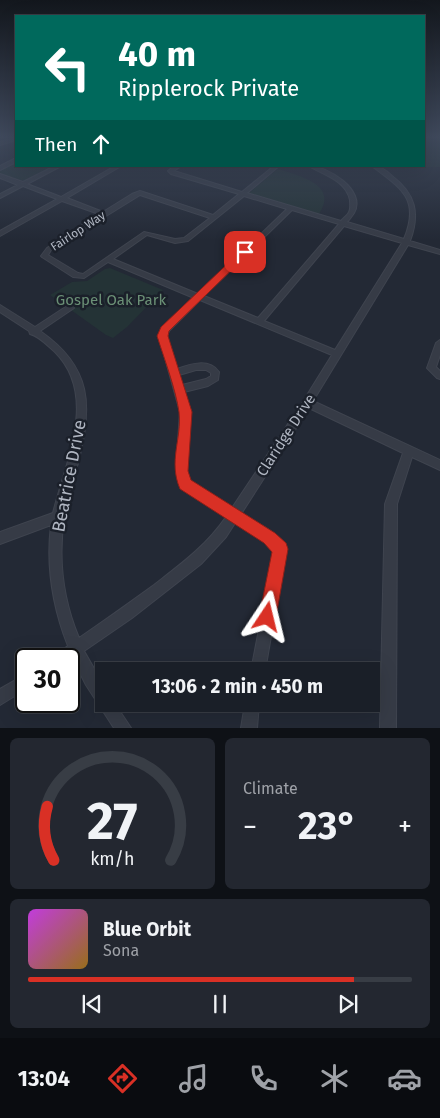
<!DOCTYPE html>
<html lang="en">
<head>
<meta charset="utf-8">
<style>
	:root { --surface:#1a1f28; --page:#232730; --text:#f1f3f6; --muted:#9fa2a8; --line:#383d45; --accent:#d93025 }
	body { margin:0; font-family:"Fira Sans",sans-serif; background:var(--page); color:var(--text); height:100vh; display:flex; flex-direction:column; font-size:19px; white-space:nowrap }
	* { box-sizing:border-box; margin:0 }
	p { font-size:16px; color:var(--muted) }
	.icon { flex:none; width:28px; height:28px; fill:none; stroke:currentColor; stroke-width:2; stroke-linecap:round; stroke-linejoin:round }
	.map { position:relative; height:728px; overflow:hidden }
	.details { display:flex; flex-direction:column; gap:10px; padding:10px; background:#0e1116; flex:1 }
	.details>* { flex:none }
	.banner { position:absolute; left:15px; top:15px; width:410px; height:152px; border-radius:0px; box-shadow:0 5px 20px #0002,0 0 0 1px var(--line); background:#00695c; color:#fff; overflow:hidden }
	.speed { position:absolute; left:15px; top:648px; display:flex; gap:10px; font-size:25px; font-weight:700; text-align:center }
	.speed>* { display:grid; place-content:center; width:65px; height:65px; border-radius:50%; background:var(--surface); box-shadow:0 5px 20px #0002,0 0 0 1px var(--line); line-height:1 }
	.speed .limit { border:2px solid #111; border-radius:8px; background:#fff; color:#111 }
	.pin { position:absolute; display:grid; place-items:center; width:42px; height:42px; color:#fff; margin:-21px; border-radius:10px; box-shadow:0 2px 8px #0006 }
	.me { position:absolute; width:55px; margin:-28px; rotate:10deg; stroke-linejoin:round; filter:drop-shadow(0 0 4px #0008) }
	.turn { display:flex; align-items:center; gap:18px; height:105px; padding:0 20px; font-size:22px }
	.turn .icon { width:65px; height:65px; stroke-width:2.5 }
	.turn b { display:block; font-size:35px; line-height:42px }
	.then { display:flex; align-items:center; height:48px; padding:0 20px; background:#0003; gap:10px; font-size:19px }
	.big { font-size:38px; font-weight:700; line-height:1.1 }
	.details .card { flex:1; display:flex; flex-direction:column; justify-content:center; gap:8px; min-width:0; padding:0 18px; border-radius:8px; background:var(--page) }
	.details .dial { align-items:center; gap:0 }
	.dial svg { height:130px; overflow:visible; fill:none; stroke:var(--line); stroke-width:7; stroke-linecap:round; text-anchor:middle }
	.dial text { fill:var(--text); stroke:none }
	.song { display:flex; align-items:center; gap:15px }
	.cover { width:60px; height:60px; border-radius:8px; background:linear-gradient(135deg,hsl(290 70% 55%),hsl(40 70% 35%)) }
	.played { height:5px; border-radius:2px; background:linear-gradient(90deg,var(--accent) 85%,var(--line) 85%) }
	.keys { display:flex; justify-content:space-around; direction:ltr }
	.heat { display:flex; justify-content:space-between; align-items:center; font-size:28px; direction:ltr }
	.details .tiles { flex:1; display:grid; gap:10px; grid-template-columns:1fr 1fr }
	.card:last-child { grid-column:span 2 }
	.trip { position:absolute; left:95px; top:662px; width:285px; height:50px; border-radius:0px; background:var(--surface); box-shadow:0 5px 20px #0002,0 0 0 1px var(--line); font-weight:700; line-height:50px; text-align:center }
	.dock { display:flex; height:80px; justify-content:space-around; align-items:center; background:#0a0c10; color:var(--muted) }
	.dock .icon { width:35px; height:35px }
	.dock .on { color:var(--accent) }
	.dock b { font-size:22px; color:var(--text) }
	.map>svg:first-child { display:block }
</style>
</head>
<body>
<div class="map">
<svg width="440" height="728" viewBox="0 0 440 728">
	<rect width="100%" height="100%" fill="#232935"/>
	<!-- green -->
	<path fill="#243336" d="M424 138H440V167L385 168 382 166H424Z
		M16 162V166H56L24 181 0 175V169Z
		M278 169C299 176 339 184 319 214L249 193Z
		M110 268 163 290 127 327 113 338 106 335 50 295 72 282 87 281 105 269Z"/>
	<g fill="none" stroke-linecap="round" stroke-linejoin="round">
		<defs>
			<path id="minor" d="M13 138H16V140L0 145V142Z
				M16 158V162L0 170V166Z
				M55 166H61L27 184 61 197 115 166H121L67 198 103 212 132 194 140 191 213 215 239 194 171 174 168 171C172 167 176 166 181 166L174 171 242 192 274 166H279L247 193 341 221C343 218 348 215 349 212 351 209 350 203 350 200 346 180 323 175 309 166 327 166 367 190 354 213 352 216 349 220 347 222L404 239C421 198 400 188 372 166 380 166 386 170 392 176 416 194 420 214 410 241L440 250V254L408 245 313 401 440 460V470L412 457 397 504 396 728H380L385 504 403 453 309 408 241 514C256 523 279 532 286 549L265 671H251L274 551 265 542 235 523 226 537 201 564 132 618 84 651 104 686V704H115L131 728H114L86 685 73 659 69 662V659H54L56 654 68 646C53 608 46 566 51 525L0 544V532L53 513C65 463 99 396 55 352 48 346 39 336 30 334L29 331 0 312V305L35 327 67 306H73L74 308 40 331C92 367 93 406 78 463 73 481 66 499 64 518 58 559 63 600 79 638 104 621 129 603 154 585 181 564 206 546 226 517L181 488 180 484 176 471 180 412 159 336 162 328 194 298 108 262 84 278 73 277 42 257 41 256 47 248 99 214 62 201 0 236V231L57 199 23 186 0 198V194L18 185 0 178V174L23 182ZM140 195 210 218 184 238 175 239 144 232 83 274 78 273 48 255 51 250ZM244 196 287 209 198 294 113 259 147 235 175 243 188 241ZM292 210 339 224 258 318 204 296ZM344 226 402 243 335 350 264 321ZM200 300 332 355 304 400 232 508 189 481 186 471 190 412 184 392 208 386 218 380 219 372C209 358 191 364 177 369L167 336 169 331ZM196 370H206L211 373V376L206 379 182 385 179 375Z
				M440 340V355L436 367 440 371V379L437 378 427 368 436 343Z
				M26 674V689L0 705V689Z
				M245 704H259L257 728H241Z"/>
		</defs>
		<!-- minor casing -->
		<use href="#minor" stroke="#3f444f" stroke-width="2"/>
		<!-- minor -->
		<use href="#minor" fill="#363b46" fill-rule="evenodd"/>
	</g>
	<!-- sky -->
	<linearGradient id="sky" x2="0" y2="1"><stop stop-color="#13171d"/><stop offset="0.57" stop-color="#3f495c"/><stop offset="1" stop-color="#3f495c" stop-opacity="0"/></linearGradient>
	<rect width="440" height="240" fill="url(#sky)"/>
	<!-- route -->
	<path fill="#d93025" stroke="#8d1f18" d="M245 249 248 250V254L169 331 168 336 192 412 188 471 191 480 275 533 286 543 288 549 276 617 273 623 267 625 261 623 259 617 272 552 264 543 180 489C168 461 182 439 179 412 176 390 164 358 157 336L161 327 242 250Z"/>
	<g text-anchor="middle" stroke-width="5" stroke-linejoin="round" paint-order="stroke">
		<!-- far-street labels -->
		<g font-size="12" fill="#b0b6c2" stroke="#1b202a">
			<text transform="translate(78 231) rotate(-33)" y="4">Fairlop Way</text>
		</g>
		<!-- park labels -->
		<g font-size="15" fill="#6b9076" stroke="#1b202a">
			<text x="111" y="305">Gospel Oak Park</text>
		</g>
		<!-- street labels -->
		<g font-size="15" fill="#b0b6c2" stroke="#1b202a">
			<text transform="translate(286 435) rotate(-57)" y="5">Claridge Drive</text>
		</g>
		<!-- near-street labels -->
		<g font-size="18" fill="#b0b6c2" stroke="#1b202a">
			<text transform="translate(69 476) rotate(-79)" y="6">Beatrice Drive</text>
		</g>
	</g>
</svg>
<div class="speed"><div class="limit">30</div></div>
<div class="pin" style="left:245px;top:252px;background:#d93025"><svg class="icon" aria-label="arrive" viewBox="0 0 24 24"><path d="M6 21V4h12l-3 4 3 4H6"/></svg></div>
<svg class="me" style="left:267px;top:617px" viewBox="-20 -20 40 40"><path d="M0-17L14 15 0 8-14 15z" fill="#d93025" stroke="#fff" stroke-width="4"/></svg>
<div class="trip">13:06 · 2 min · 450 m</div>
<div class="banner">
<div class="turn"><svg class="icon" aria-label="left" viewBox="0 0 24 24"><path d="M17 20v-9H6M10 6l-5 5 5 5"/></svg><div><b>40 m</b>Ripplerock Private</div></div>
<div class="then">Then<svg class="icon" aria-label="ahead" viewBox="0 0 24 24"><path d="M12 20V5M6 11l6-6 6 6"/></svg></div>
</div>
</div>
<section class="details">
<div class="tiles">
<div class="card dial"><svg viewBox="0 0 100 80">
<path d="M14 69A42 42 0 1 1 86 69"/>
<path d="M14 69A42 42 0 0 1 10 36" stroke="#d93025"/>
<text x="50" y="56" font-size="32" font-weight="700">27</text>
<text x="50" y="72" font-size="11">km/h</text>
</svg></div>
<div class="card"><p>Climate</p>
<div class="heat"><a>−</a><b class="big">23°</b><a>+</a></div>
</div>
<div class="card">
<div class="song"><i class="cover"></i><div><b>Blue Orbit</b><p>Sona</p></div></div>
<div class="played"></div>
<div class="keys"><svg class="icon" aria-label="previous" viewBox="0 0 24 24"><path d="M18 5L8 12l10 7zM5 5v14"/></svg><svg class="icon" aria-label="pause" viewBox="0 0 24 24"><path d="M8 5v14M16 5v14"/></svg><svg class="icon" aria-label="next" viewBox="0 0 24 24"><path d="M6 5l10 7-10 7zM19 5v14"/></svg></div>
</div>
</div>
</section>
<nav class="dock">
<b>13:04</b>
<svg class="icon on" aria-label="directions" viewBox="0 0 24 24"><path d="M12 3l9 9-9 9-9-9zM9 14v-3h6M13 9l2 2-2 2"/></svg>
<svg class="icon" aria-label="music" viewBox="0 0 24 24"><path d="M9 18V5l10-2v13"/><circle cx="6" cy="18" r="3"/><circle cx="16" cy="16" r="3"/></svg>
<svg class="icon" aria-label="phone" viewBox="0 0 24 24"><path d="M5 4h4l2 5-3 2q2 4 5 5l2-3 5 2v4C11 20 4 13 5 4z"/></svg>
<svg class="icon" aria-label="climate" viewBox="0 0 24 24"><path d="M12 3v18M4 7l16 10M4 17L20 7"/></svg>
<svg class="icon" aria-label="car" viewBox="0 0 24 24"><path d="M5 17H2v-5l4-1 3-4h7l3 4 3 1v5h-3M9 17h6M6 11h13"/><circle cx="7" cy="17" r="2"/><circle cx="17" cy="17" r="2"/></svg>
</nav>
</body>
</html>
